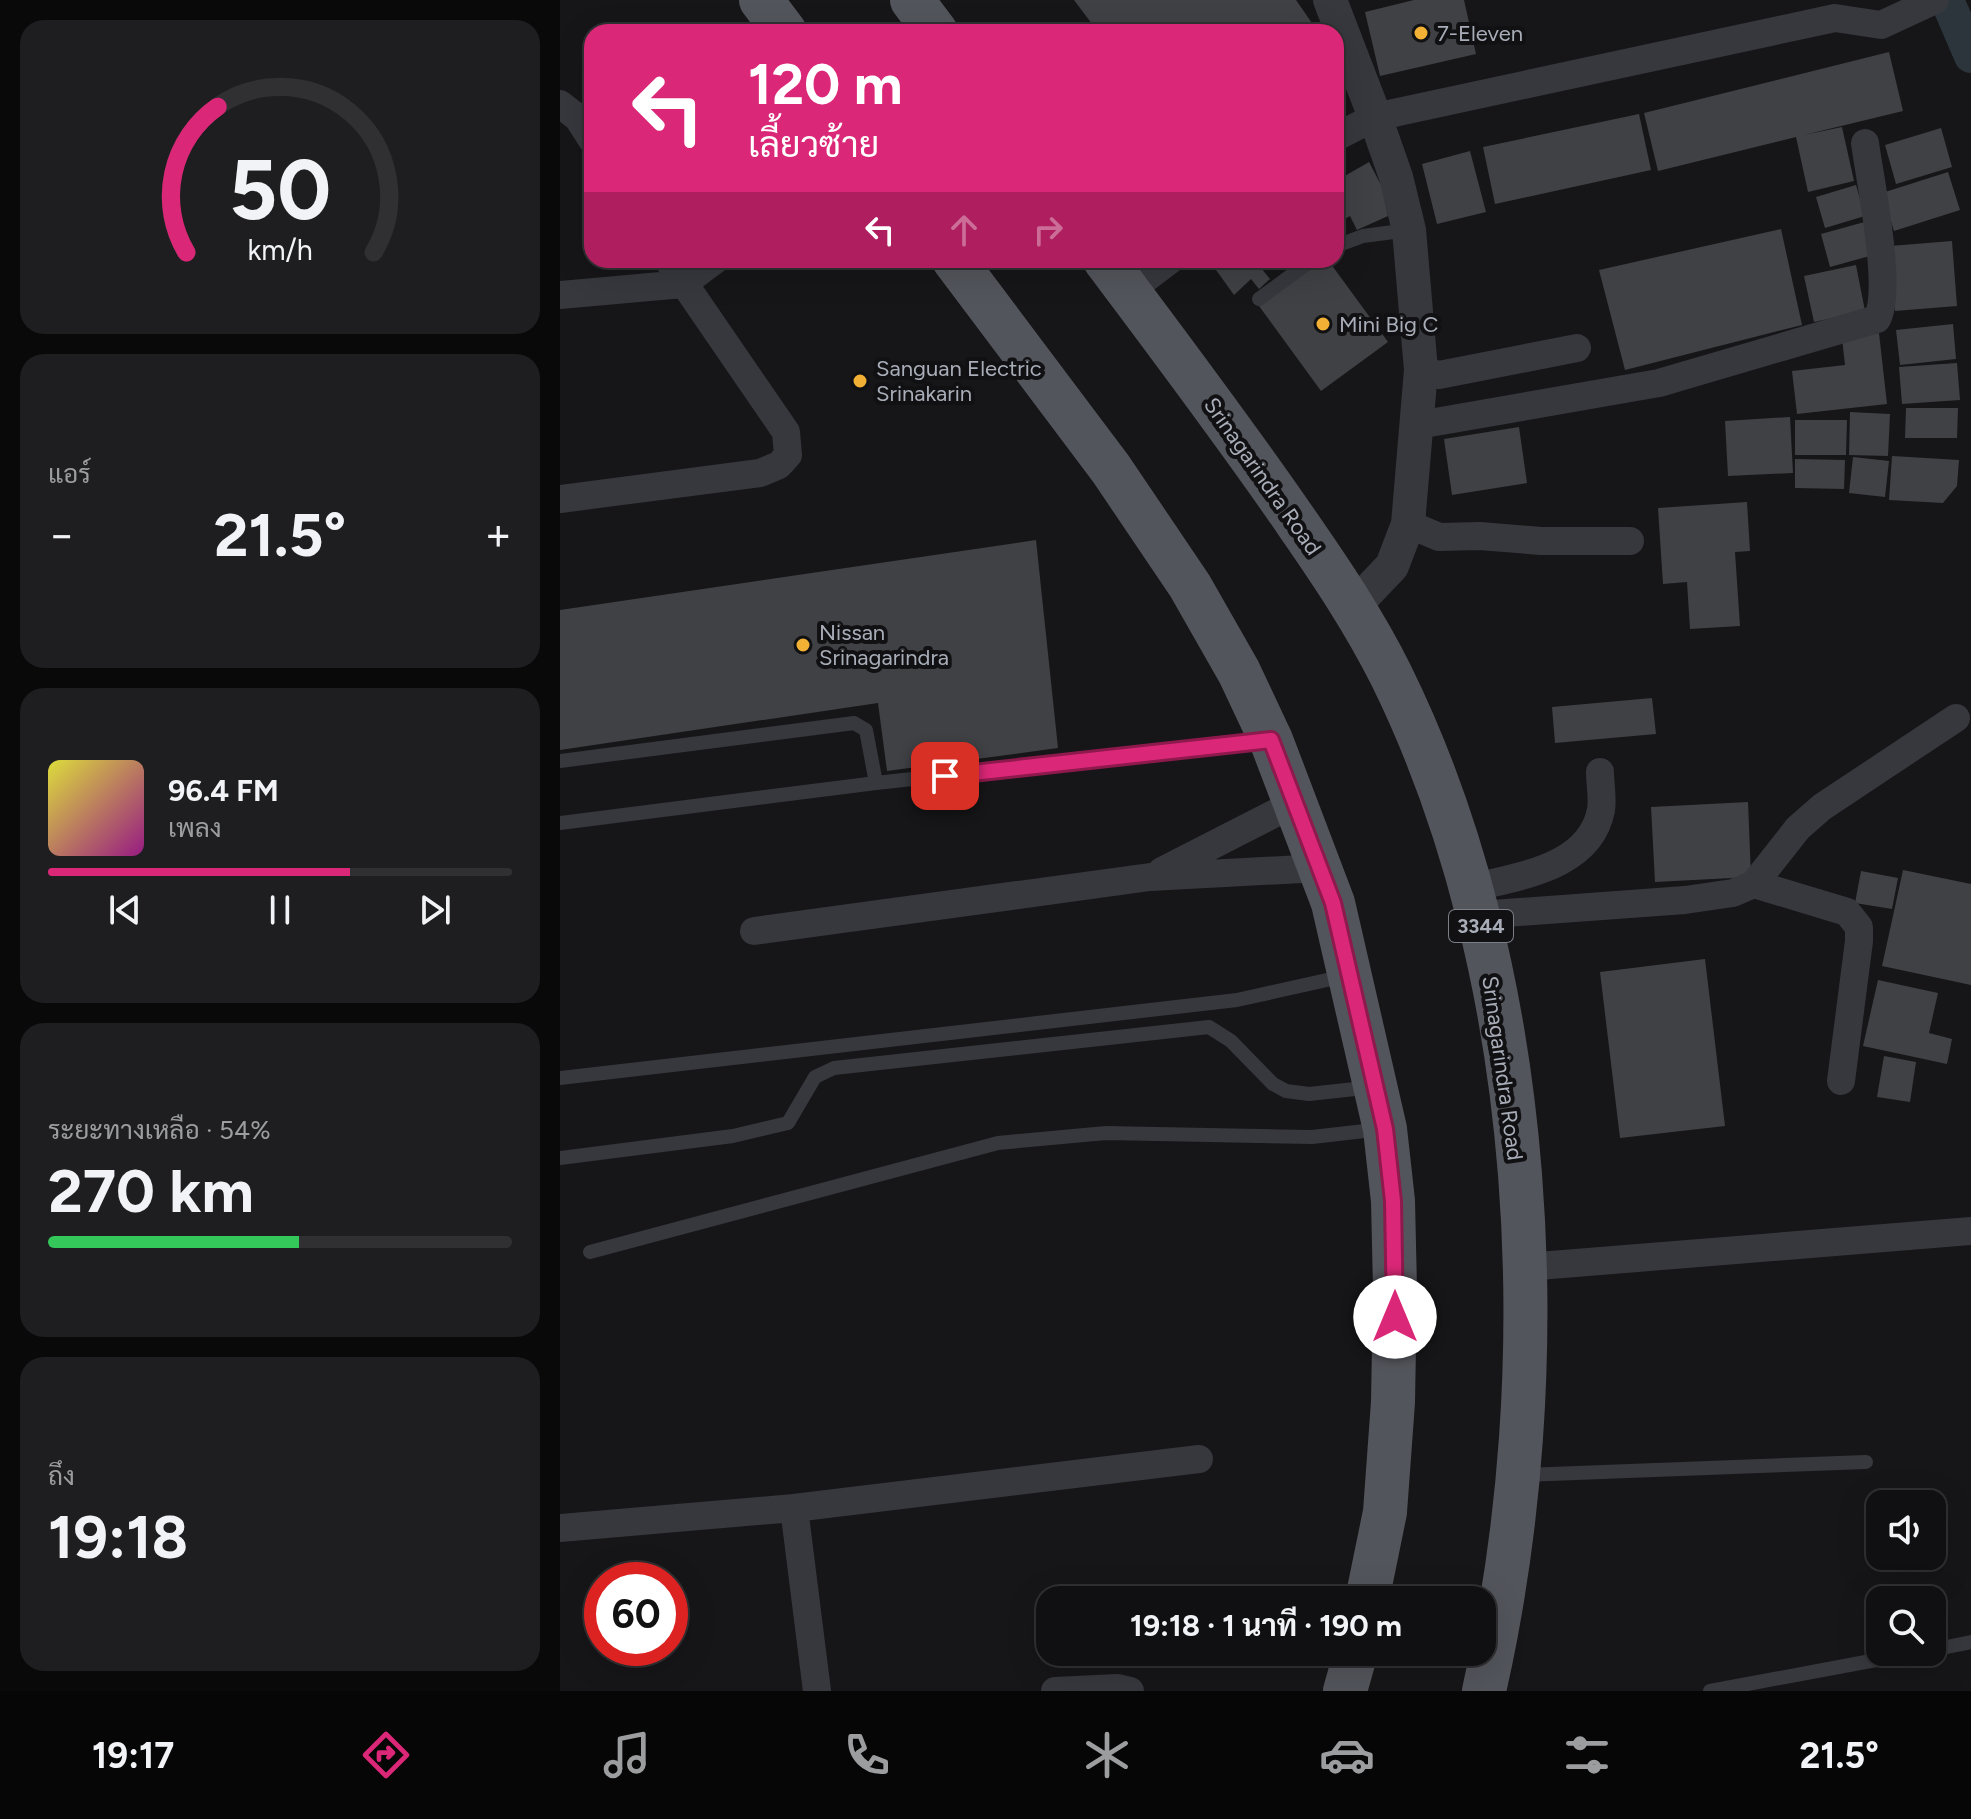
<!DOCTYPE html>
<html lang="th">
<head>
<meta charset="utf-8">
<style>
	:root { --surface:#101012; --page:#1e1e20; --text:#f1f3f6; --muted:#9c9d9f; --line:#303032; --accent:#db2777 }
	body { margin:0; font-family:Figtree,Sarabun,sans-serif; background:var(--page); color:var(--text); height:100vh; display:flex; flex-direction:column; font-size:30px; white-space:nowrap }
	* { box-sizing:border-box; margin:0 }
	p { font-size:26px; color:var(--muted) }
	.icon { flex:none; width:44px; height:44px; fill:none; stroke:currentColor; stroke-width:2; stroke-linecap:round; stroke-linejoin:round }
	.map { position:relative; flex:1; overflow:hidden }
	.drawer { display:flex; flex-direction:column; gap:20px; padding:20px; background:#09090a; width:560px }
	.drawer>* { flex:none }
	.banner { position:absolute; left:24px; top:24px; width:760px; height:244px; border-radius:24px; box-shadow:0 8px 32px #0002,0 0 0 2px var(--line); background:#db2777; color:#fff; overflow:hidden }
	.buttons { position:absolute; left:1306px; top:1490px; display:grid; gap:16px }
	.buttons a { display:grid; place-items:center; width:80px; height:80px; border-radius:16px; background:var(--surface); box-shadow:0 8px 32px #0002,0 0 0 2px var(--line); font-size:40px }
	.speed { position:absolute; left:24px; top:1562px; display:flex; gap:16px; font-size:40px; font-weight:700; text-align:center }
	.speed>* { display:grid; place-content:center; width:104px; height:104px; border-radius:50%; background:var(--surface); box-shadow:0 8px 32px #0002,0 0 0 2px var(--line); line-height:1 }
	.speed .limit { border:12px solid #d22; background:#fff; color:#111 }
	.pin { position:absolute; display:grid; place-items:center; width:68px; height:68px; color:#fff; margin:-34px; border-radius:16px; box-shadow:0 4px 12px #0006 }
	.me { position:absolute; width:88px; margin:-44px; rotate:0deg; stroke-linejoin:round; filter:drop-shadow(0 0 6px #0008) }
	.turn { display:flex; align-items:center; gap:28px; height:168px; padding:0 32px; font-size:36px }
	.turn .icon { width:104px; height:104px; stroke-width:2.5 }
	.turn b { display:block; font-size:56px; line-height:68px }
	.lanes { display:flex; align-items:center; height:76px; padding:0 32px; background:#0003; justify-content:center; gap:40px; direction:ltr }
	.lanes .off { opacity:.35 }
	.big { font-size:60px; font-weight:700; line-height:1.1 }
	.drawer .card { flex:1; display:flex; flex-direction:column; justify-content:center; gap:12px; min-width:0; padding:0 28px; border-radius:24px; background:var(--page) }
	.drawer .dial { align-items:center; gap:0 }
	.dial svg { height:208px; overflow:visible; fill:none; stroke:var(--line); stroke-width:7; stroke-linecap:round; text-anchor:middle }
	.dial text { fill:var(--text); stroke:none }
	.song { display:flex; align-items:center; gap:24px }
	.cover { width:96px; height:96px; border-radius:12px; background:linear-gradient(135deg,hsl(60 70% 55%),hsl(310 70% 35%)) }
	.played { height:8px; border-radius:4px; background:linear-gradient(90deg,var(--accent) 65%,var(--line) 65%) }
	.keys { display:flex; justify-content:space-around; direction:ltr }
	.heat { display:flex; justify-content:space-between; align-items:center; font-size:44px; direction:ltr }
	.charge { height:12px; border-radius:6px; background:linear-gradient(90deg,#34c759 54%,var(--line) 0) }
	.trip { position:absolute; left:476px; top:1586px; width:460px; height:80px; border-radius:24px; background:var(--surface); box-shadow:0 8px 32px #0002,0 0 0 2px var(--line); font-weight:700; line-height:80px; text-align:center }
	.tab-bar { display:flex; height:128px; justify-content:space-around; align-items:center; background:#060607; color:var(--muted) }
	.tab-bar .icon { width:56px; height:56px }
	.tab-bar .selected { color:var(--accent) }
	.tab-bar b { font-size:36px; color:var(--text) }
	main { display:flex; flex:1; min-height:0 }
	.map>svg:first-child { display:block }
</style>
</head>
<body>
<main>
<section class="drawer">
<div class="card dial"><svg viewBox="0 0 100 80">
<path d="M14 69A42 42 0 1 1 86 69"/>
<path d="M14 69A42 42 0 0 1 26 13" stroke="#db2777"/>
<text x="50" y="56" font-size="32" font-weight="700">50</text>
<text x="50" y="72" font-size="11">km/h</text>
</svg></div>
<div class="card"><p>แอร์</p>
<div class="heat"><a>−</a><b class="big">21.5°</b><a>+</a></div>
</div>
<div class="card">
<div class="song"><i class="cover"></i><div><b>96.4 FM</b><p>เพลง</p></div></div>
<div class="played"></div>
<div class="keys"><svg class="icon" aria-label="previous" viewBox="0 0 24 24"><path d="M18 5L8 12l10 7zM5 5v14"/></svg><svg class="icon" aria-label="pause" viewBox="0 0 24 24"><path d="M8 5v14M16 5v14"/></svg><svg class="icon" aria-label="next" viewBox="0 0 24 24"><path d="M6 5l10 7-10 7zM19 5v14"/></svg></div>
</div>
<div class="card"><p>ระยะทางเหลือ · 54%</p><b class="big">270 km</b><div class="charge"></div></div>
<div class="card"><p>ถึง</p><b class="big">19:18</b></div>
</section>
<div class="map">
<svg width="1411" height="1691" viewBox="0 0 1411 1691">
	<rect width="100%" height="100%" fill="#161618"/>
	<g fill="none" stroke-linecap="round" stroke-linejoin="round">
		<!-- canal -->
		<path stroke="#2c353c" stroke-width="34" d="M1387 0 1411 56"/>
	</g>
	<!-- building -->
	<path fill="#404145" d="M514 0H736L754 26 755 32H538Z
		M854 0H904L916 54 820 76 805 12Z
		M1329 52 1343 111 1244 135 1282 127 1294 181 1248 192 1236 137 1098 171 1084 113Z
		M1079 114 1091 170 935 204 923 147Z
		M1381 128 1392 167 1336 184 1325 145Z
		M910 151 926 212 877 224 862 164Z
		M809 162 822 187 828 216 797 230 790 216 776 224V201L781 197 776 190V181Z
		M1388 172 1400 210 1334 231 1322 193Z
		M1296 185 1305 216 1265 228 1256 197Z
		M1308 221 1317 254 1270 267 1261 234Z
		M1221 229 1242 325 1065 370 1039 270Z
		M1392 241 1397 306 1335 311 1330 246Z
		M670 260H711L701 268 710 279 699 289 691 279 674 295 656 270Z
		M762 260H768L828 342 761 391 699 306Z
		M1296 265 1305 311 1254 322 1244 276Z
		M1393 324 1396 359 1340 365 1336 330Z
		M1319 333 1327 404 1237 414 1232 371 1285 365 1282 338Z
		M1397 363 1400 400 1342 404 1339 367Z
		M1346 408H1398L1397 438H1345Z
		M1290 412 1330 414 1328 456 1289 455Z
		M1230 417 1233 473 1168 476 1165 421Z
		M1235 420H1287L1286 455H1235Z
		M959 427 967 483 892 495 884 439Z
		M1332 456 1399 460 1397 486 1383 503 1329 500Z
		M1293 457 1329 461 1325 497 1289 493Z
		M1235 459 1285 460 1284 489 1235 488Z
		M1187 502 1190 551 1175 552 1180 626 1130 629 1127 582 1103 584 1098 508Z
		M476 540 498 748 327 771 318 703 0 750V610Z
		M1092 698 1096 734 995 743 992 707Z
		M1188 802 1191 877 1095 882 1091 807Z
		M1343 870 1411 884V985L1322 966Z
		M1301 871 1338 878 1332 909 1295 903Z
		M1145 959 1165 1126 1060 1138 1040 972Z
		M1318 980 1378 993 1369 1033 1392 1039 1387 1064 1303 1046Z
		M1324 1056 1356 1062 1350 1102 1317 1097Z"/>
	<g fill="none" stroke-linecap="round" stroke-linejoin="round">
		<!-- service -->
		<path stroke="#37383d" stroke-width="14" d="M776 246 803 236 849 230
			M699 299 752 260
			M0 761 294 723 306 730 316 783
			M0 823 316 783 706 740
			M0 1078 677 1000 785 976
			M0 1158 173 1136 228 1123 255 1077 274 1068 649 1027 671 1041 713 1084 726 1091 749 1094 813 1087
			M30 1252 438 1143 546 1133 752 1137 822 1129
			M963 1475 1306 1462
			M1372 1650 1411 1642
			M1150 1691 1359 1652"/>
		<!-- minor -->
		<path stroke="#37383d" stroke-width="28" d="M0 104 18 118 32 140
			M776 137 815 117 1275 18 1321 25 1375 0
			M569 291 610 260
			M0 295 123 284 155 260
			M861 370 879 375 1017 348
			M858 425 1099 383 1317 319C1333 290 1310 180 1305 143
			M0 499 200 473 219 465 228 455 226 432 108 260
			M848 524 879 537 920 536 981 541H1070
			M602 871 735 803
			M1194 884 1287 912 1299 927V941L1281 1081
			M912 888C958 876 1030 868 1041 810 1043 798 1040 784 1040 772
			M919 915 1125 900 1173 893 1194 884 1238 828 1262 807 1396 718
			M194 931 590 877 760 868
			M966 1267 1411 1231
			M234 1508 639 1459
			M0 1528 234 1508 257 1691
			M495 1691 557 1688 570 1691"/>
		<!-- tertiary -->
		<path stroke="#37383d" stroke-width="34" d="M770 0 815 117 836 177 849 230 861 370 848 524 832 566 794 606"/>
		<!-- primary -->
		<path stroke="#53555c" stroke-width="44" d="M201 0 225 32
			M352 0 376 32
			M394 260 551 469 630 586 679 672 711 740 773 903 825 1129 833 1201 835 1288 833 1402 825 1512 807 1600
			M545 260C610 347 676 434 737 523 771 572 804 621 831 675 978 973 997 1370 924 1691
			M785 1691 796 1652"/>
	</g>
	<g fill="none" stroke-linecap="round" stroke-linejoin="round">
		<defs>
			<path id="route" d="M385 776 711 740 773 903 825 1129 833 1201 835 1317"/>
		</defs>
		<!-- route casing -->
		<use href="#route" stroke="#8e194d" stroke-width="20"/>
		<!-- route -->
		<use href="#route" stroke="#db2777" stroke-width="14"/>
	</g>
	<!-- markers -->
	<g fill="#f2b134" stroke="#111113" stroke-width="3">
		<circle cx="861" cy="33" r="8"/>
		<circle cx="763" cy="324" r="8"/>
		<circle cx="300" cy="381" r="8"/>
		<circle cx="243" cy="645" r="8"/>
	</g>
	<g text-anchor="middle" stroke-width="8" stroke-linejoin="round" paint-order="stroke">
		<!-- shield labels -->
		<rect fill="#111113" stroke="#7b7e86" stroke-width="2" x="889" y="910" width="64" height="32" rx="6"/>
		<g font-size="20" font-weight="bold" fill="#a8adb8">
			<text x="921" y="933">3344</text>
		</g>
		<!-- poi labels -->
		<g font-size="22" fill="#a8adb8" stroke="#111113" text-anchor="start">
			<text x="877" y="41">7-Eleven</text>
			<text x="779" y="332">Mini Big C</text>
			<text x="316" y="376">Sanguan Electric<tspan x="316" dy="25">Srinakarin</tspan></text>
			<text x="259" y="640">Nissan<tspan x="259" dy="25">Srinagarindra</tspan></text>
		</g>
		<!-- street labels -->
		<g font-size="22" fill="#a8adb8" stroke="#111113">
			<text transform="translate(703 476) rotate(55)" y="8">Srinagarindra Road</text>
			<text transform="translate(943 1068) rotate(82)" y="8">Srinagarindra Road</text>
		</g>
	</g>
</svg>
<div class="buttons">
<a><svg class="icon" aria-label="sound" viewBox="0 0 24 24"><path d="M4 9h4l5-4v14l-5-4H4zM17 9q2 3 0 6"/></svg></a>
<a><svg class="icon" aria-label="search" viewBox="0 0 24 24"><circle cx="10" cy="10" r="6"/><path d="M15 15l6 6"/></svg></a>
</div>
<div class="speed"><div class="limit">60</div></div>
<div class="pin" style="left:385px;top:776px;background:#d93025"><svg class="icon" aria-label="arrive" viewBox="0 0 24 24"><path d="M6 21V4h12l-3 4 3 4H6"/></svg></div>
<svg class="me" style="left:835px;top:1317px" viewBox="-20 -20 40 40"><circle r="19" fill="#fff"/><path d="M0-13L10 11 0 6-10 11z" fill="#db2777"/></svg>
<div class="trip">19:18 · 1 นาที · 190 m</div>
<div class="banner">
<div class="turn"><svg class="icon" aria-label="left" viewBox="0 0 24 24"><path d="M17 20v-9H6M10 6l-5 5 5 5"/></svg><div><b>120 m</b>เลี้ยวซ้าย</div></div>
<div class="lanes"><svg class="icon" aria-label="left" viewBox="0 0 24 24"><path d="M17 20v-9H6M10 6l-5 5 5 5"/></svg><svg class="icon off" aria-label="ahead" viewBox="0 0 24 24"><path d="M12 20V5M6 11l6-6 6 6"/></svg><svg class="icon off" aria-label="right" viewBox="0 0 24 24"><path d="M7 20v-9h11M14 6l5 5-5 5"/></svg></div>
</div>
</div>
</main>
<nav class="tab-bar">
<b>19:17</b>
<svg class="icon selected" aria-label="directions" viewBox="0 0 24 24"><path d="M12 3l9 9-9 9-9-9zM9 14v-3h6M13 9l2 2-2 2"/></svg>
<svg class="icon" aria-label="music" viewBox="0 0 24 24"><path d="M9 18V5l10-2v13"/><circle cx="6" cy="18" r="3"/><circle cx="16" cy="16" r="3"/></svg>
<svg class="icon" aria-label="phone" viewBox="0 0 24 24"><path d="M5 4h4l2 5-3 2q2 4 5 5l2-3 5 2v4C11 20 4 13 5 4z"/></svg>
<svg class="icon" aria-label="climate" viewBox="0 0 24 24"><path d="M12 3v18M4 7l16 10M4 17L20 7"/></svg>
<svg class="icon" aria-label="car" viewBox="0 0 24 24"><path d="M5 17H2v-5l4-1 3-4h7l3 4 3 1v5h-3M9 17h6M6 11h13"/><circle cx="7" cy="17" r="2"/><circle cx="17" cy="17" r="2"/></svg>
<svg class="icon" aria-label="filters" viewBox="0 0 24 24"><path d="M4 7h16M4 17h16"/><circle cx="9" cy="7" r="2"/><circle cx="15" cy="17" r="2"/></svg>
<b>21.5°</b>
</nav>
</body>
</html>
